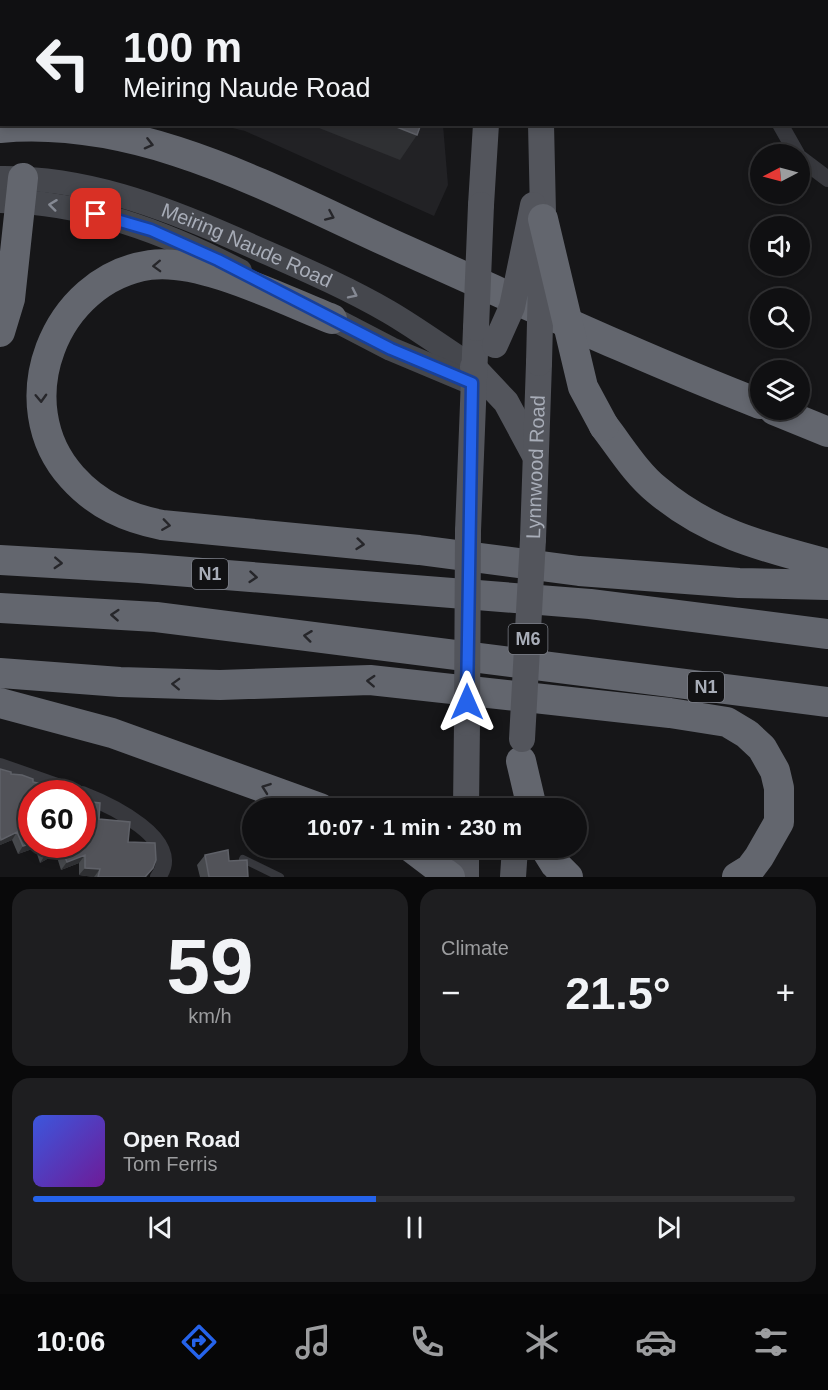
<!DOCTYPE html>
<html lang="en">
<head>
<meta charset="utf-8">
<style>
	:root { --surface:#101012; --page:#1e1e20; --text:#f1f3f6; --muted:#9c9d9f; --line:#303032; --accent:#2563eb }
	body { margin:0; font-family:Helvetica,sans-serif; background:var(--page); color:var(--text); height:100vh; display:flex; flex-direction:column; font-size:22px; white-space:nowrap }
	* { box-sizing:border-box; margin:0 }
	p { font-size:20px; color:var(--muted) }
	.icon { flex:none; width:33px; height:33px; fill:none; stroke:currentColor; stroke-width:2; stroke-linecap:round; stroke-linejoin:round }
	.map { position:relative; height:877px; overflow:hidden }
	.sheet { display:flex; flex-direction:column; gap:12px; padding:12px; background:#09090a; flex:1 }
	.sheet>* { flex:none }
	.guide { position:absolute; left:0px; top:0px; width:828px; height:126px; box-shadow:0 3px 9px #0003,0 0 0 2px var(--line); background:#101012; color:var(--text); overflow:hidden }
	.needle { width:39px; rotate:264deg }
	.buttons { position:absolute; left:750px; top:144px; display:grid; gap:12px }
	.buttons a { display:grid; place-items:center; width:60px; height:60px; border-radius:50%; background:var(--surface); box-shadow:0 3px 9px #0003,0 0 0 2px var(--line); font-size:30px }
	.speed { position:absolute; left:18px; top:780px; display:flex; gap:12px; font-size:30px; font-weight:700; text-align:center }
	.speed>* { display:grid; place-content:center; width:78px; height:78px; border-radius:50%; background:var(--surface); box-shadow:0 3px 9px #0003,0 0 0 2px var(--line); line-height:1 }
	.speed .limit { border:9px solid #d22; background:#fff; color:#111 }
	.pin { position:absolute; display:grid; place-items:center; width:51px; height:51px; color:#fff; margin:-26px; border-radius:12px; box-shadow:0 3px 9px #0006 }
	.me { position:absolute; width:66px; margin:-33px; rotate:0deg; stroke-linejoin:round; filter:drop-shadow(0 0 4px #0008) }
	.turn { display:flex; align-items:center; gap:21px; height:126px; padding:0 24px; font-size:27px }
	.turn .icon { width:78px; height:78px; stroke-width:2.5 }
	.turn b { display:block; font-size:42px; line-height:51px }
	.big { font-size:45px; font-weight:700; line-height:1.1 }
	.sheet .card { flex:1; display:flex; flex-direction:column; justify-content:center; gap:9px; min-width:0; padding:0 21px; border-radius:18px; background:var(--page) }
	.sheet .dial { align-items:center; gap:0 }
	.dial b { font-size:78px; line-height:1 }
	.song { display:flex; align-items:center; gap:18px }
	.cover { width:72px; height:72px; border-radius:9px; background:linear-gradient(135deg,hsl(230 70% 55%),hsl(280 70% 35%)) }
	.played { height:6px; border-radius:3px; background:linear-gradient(90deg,var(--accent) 45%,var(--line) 45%) }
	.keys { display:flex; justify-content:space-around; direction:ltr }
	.heat { display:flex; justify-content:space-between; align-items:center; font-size:33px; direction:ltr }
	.sheet .tiles { flex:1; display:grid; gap:12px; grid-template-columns:1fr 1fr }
	.card:last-child { grid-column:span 2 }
	.trip { position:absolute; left:242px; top:798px; width:345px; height:60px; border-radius:30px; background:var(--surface); box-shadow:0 3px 9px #0003,0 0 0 2px var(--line); font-weight:700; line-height:60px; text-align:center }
	.menu { display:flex; height:96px; justify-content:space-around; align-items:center; background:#060607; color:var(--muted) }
	.menu .icon { width:42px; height:42px }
	.menu .selected { color:var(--accent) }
	.menu b { font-size:27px; color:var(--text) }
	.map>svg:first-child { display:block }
</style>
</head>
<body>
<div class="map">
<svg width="828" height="877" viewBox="0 0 828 877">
	<rect width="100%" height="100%" fill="#161618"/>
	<!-- built -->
	<path fill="#222225" d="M220 125H443L448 185 434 216 245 131Z"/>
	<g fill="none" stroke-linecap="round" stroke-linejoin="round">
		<!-- lane -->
		<path stroke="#37383d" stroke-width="8" d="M0 109H2
			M243 859 280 877"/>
		<!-- street -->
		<path stroke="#37383d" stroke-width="16" d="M779 2V0
			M780 124 797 154
			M800 158 828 179
			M0 766 80 794
			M82 794C108 804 186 840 158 877"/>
		<!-- secondary -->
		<g stroke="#45474d" stroke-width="24">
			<path id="s1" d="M0 178C84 177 161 206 236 239 287 262 341 284 389 312 418 329 445 349 473 367"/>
			<path d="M0 201C85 202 165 232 240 271"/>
			<path d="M316 310 391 349 472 383"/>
		</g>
		<!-- primary -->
		<g stroke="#53555c" stroke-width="26">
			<path d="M494 2V0"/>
			<path d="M545 2 546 0"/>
			<path d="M541 124 543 213"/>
			<path d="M481 205 486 124"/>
			<path d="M473 367 506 402 534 454"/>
			<path d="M468 531 476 328"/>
			<path id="s2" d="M533 539 539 363"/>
			<path d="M466 808 467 723"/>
			<path d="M466 877V848"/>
			<path d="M513 877 515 848"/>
		</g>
		<!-- highway -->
		<path stroke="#63666e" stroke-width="30" d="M0 128C144 115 276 192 403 249 522 302 639 357 760 404
			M332 319C283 300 202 258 150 265 54 279 6 404 72 477 97 505 127 518 162 525L419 550 579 571 739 583 828 585
			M0 332 10 299 23 178
			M774 410 828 432
			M604 426C621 448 636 473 657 490 709 534 764 547 828 564
			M0 560 139 568 590 604 828 634
			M0 608 156 617 828 702
			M0 673 120 682 220 685 370 680 670 713 727 722 747 734 762 748 775 771 779 788V822L759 857 750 869 737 877
			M0 703 112 733 320 808
			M521 761 532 808
			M412 848 450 877
			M545 848 555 864 568 877"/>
		<!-- primary-bridge -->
		<path stroke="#53555c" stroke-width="26" d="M476 328 481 205
			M495 345 512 307 533 205
			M539 363 542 241
			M467 723 468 531
			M522 739 533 539"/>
		<!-- highway-bridge -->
		<path stroke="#63666e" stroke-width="30" d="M543 219 583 387 604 426"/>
	</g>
	<!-- wall -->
	<path fill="#47494d" d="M276 0H429H427V2H275Z
		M0 769 11 774 32 844H82L99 819 128 842 153 868 146 877H94L79 875V863L61 870 56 854 40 863 35 848 18 854 12 840 0 845Z
		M205 855 229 861 248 877H200L197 865Z"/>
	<!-- shaded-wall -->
	<path fill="#2f3033" d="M0 42H2V66H0Z
		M309 124H389L417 135 400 160Z
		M17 832 12 840 0 845V841L1 840Z
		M32 843V844H37L35 848 18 854 23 846Z
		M61 847 56 854 40 863 45 855Z
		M85 855 79 863 61 870 67 862Z
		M85 868 100 869 94 877 79 875Z"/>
	<!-- building -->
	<path fill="#525359" stroke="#5f6168" stroke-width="1.5" d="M0 0H115V2H2V42H0Z
		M192 0H262V2H191Z
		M283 0H360L364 2H283Z
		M367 0H427V2H367Z
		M389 124H421L417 135Z
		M0 769 11 772V774L22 775 33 779V782L55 787V790L73 794H32V843L23 846 17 832 1 840 0 836Z
		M82 801 100 803 99 819 130 822 128 842 155 843 156 860 153 868 145 877H98L100 869 85 868V855L67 862 61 847 45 855 42 844H82Z
		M228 850 229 861 247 860 248 877H209L205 855Z"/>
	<!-- one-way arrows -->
	<defs><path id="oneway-chevron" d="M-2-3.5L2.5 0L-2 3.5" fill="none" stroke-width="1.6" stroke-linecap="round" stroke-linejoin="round" transform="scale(1.5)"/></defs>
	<g stroke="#26262a">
		<use href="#oneway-chevron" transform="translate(149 144) rotate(14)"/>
		<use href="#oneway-chevron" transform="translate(330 216) rotate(24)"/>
		<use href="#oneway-chevron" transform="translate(157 266) rotate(178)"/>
		<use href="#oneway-chevron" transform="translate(41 398) rotate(88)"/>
		<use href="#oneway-chevron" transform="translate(166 525) rotate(8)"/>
		<use href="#oneway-chevron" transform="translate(360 544) rotate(6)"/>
		<use href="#oneway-chevron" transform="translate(58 563) rotate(3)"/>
		<use href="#oneway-chevron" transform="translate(253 577) rotate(5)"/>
		<use href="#oneway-chevron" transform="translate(115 615) rotate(-176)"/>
		<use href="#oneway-chevron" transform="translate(308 636) rotate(-173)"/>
		<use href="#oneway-chevron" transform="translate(371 681) rotate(-177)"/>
		<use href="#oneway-chevron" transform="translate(176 684) rotate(-178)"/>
		<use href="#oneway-chevron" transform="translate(266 788) rotate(-160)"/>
	</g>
	<g stroke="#858993">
		<use href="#oneway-chevron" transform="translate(53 205) rotate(-173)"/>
		<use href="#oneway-chevron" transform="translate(353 294) rotate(26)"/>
	</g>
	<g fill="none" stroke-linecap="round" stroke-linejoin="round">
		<defs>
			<path id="route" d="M96 214 151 230 218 260 391 349 472 383 467 702"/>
		</defs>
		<!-- route casing -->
		<use href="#route" stroke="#184099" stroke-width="15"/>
		<!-- route -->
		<use href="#route" stroke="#2563eb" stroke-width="10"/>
	</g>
	<g text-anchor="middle" stroke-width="6" stroke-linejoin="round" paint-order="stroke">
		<!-- shield labels -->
		<g fill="#111113" stroke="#7b7e86" stroke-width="1.5">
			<rect x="192" y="559" width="36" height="30" rx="4.5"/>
			<rect x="508.5" y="624" width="39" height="30" rx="4.5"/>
			<rect x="688" y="672" width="36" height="30" rx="4.5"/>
		</g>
		<g font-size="18" font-weight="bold" fill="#a8adb8">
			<text x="210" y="580">N1</text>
			<text x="528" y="645">M6</text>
			<text x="706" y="693">N1</text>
		</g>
		<!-- street labels -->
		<g font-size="20" fill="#a8adb8" stroke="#111113">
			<text dy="7" stroke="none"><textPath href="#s1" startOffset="258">Meiring Naude Road</textPath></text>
			<text dy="7" stroke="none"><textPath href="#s2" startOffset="72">Lynnwood Road</textPath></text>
		</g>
	</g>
</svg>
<div class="buttons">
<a><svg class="needle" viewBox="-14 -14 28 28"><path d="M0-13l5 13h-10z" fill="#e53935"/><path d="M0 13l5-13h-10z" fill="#9c9d9f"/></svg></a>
<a><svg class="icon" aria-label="sound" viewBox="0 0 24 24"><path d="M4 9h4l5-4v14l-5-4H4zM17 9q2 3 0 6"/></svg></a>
<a><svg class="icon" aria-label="search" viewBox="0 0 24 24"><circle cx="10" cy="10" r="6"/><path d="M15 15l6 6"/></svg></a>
<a><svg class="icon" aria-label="layers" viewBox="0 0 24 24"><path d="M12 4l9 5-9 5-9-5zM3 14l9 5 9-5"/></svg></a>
</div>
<div class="speed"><div class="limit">60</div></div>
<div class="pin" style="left:96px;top:214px;background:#d93025"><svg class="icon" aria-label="arrive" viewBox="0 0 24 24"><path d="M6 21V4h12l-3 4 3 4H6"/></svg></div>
<svg class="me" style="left:467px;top:702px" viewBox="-20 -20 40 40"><path d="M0-17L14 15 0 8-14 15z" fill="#2563eb" stroke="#fff" stroke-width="4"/></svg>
<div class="trip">10:07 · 1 min · 230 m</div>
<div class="guide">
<div class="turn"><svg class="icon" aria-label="left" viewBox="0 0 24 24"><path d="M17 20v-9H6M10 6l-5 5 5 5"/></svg><div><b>100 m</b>Meiring Naude Road</div></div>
</div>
</div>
<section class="sheet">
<div class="tiles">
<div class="card dial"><b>59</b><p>km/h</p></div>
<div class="card"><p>Climate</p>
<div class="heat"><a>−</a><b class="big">21.5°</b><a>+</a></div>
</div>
<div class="card">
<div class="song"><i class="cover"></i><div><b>Open Road</b><p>Tom Ferris</p></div></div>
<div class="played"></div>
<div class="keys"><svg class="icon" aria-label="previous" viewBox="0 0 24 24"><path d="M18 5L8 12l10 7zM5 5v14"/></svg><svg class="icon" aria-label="pause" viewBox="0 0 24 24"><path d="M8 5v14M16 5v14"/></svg><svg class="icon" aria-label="next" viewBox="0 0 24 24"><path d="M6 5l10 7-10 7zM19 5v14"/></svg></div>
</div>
</div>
</section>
<nav class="menu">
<b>10:06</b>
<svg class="icon selected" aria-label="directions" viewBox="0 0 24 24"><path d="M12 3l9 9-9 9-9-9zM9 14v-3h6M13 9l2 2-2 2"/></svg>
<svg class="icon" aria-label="music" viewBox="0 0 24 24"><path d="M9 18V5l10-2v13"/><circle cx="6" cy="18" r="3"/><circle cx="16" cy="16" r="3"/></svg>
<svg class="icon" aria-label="phone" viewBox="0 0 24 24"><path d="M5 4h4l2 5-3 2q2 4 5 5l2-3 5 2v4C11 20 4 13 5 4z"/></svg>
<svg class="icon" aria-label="climate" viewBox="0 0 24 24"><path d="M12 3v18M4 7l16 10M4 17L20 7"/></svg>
<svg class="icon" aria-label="car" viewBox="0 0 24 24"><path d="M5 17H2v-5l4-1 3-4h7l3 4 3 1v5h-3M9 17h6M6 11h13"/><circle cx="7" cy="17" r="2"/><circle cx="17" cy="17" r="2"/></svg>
<svg class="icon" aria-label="filters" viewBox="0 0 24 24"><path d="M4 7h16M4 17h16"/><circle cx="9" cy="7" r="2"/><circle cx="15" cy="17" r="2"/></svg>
</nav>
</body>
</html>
